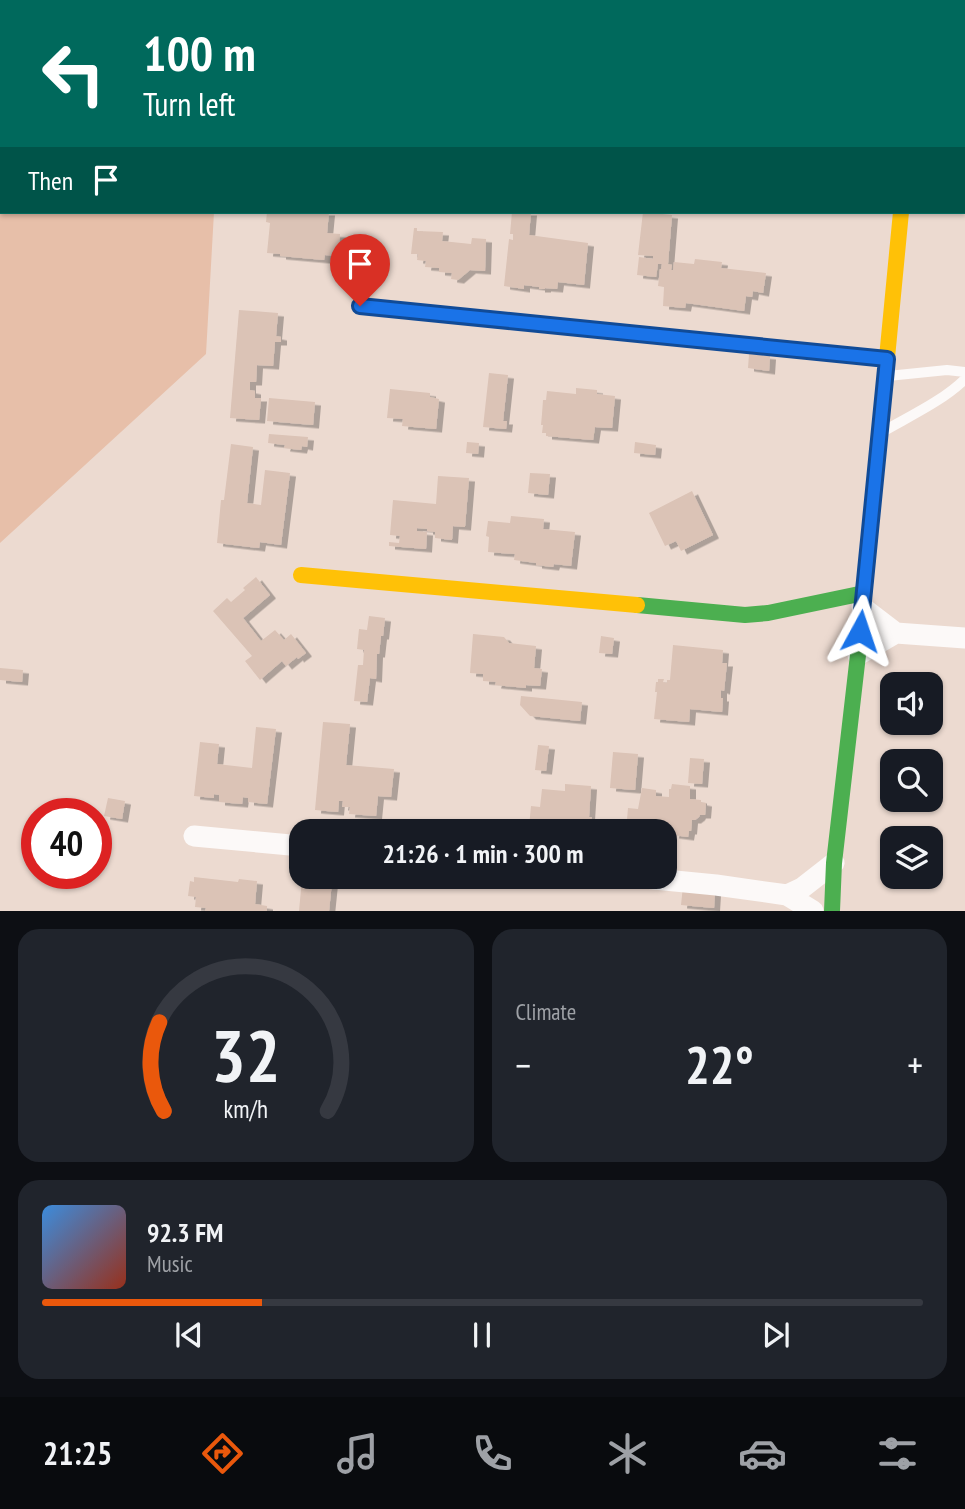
<!DOCTYPE html>
<html lang="en">
<head>
<meta charset="utf-8">
<style>
	:root { --surface:#171b24; --page:#20242c; --text:#f1f3f6; --muted:#9ea1a6; --line:#363941; --accent:#ea580c }
	body { margin:0; font-family:"PT Sans Narrow",sans-serif; background:var(--page); color:var(--text); height:100vh; display:flex; flex-direction:column; font-size:26px; white-space:nowrap }
	* { box-sizing:border-box; margin:0 }
	p { font-size:23px; color:var(--muted) }
	.icon { flex:none; width:38px; height:38px; fill:none; stroke:currentColor; stroke-width:2; stroke-linecap:round; stroke-linejoin:round }
	.map { position:relative; height:911px; overflow:hidden }
	.panel { display:flex; flex-direction:column; gap:18px; padding:18px; background:#0d0f14; flex:1 }
	.panel>* { flex:none }
	.top-card { position:absolute; left:0px; top:0px; width:966px; height:214px; box-shadow:0 2px 5px #0004; background:#00695c; color:#fff; overflow:hidden }
	.fabs { position:absolute; left:880px; top:672px; display:grid; gap:14px }
	.fabs a { display:grid; place-items:center; width:63px; height:63px; border-radius:14px; background:var(--surface); box-shadow:0 2px 5px #0004; font-size:35px }
	.speed { position:absolute; left:21px; top:798px; display:flex; gap:14px; font-size:35px; font-weight:700; text-align:center }
	.speed>* { display:grid; place-content:center; width:91px; height:91px; border-radius:50%; background:var(--surface); box-shadow:0 2px 5px #0004; line-height:1 }
	.speed .limit { border:10px solid #d22; background:#fff; color:#111 }
	.pin { position:absolute; display:grid; place-items:center; width:60px; height:60px; color:#fff; margin:-72px -30px; border-radius:50% 50% 50% 0; rotate:-45deg; box-shadow:0 0 7px #0007 }
	.pin .icon { rotate:45deg }
	.me { position:absolute; width:77px; margin:-38px; rotate:5deg; stroke-linejoin:round; filter:drop-shadow(0 0 5px #0008) }
	.turn { display:flex; align-items:center; gap:24px; height:147px; padding:0 28px; font-size:32px }
	.turn .icon { width:91px; height:91px; stroke-width:2.5 }
	.turn b { display:block; font-size:49px; line-height:60px }
	.then { display:flex; align-items:center; height:66px; padding:0 28px; background:#0003; gap:14px; font-size:26px }
	.big { font-size:52px; font-weight:800; line-height:1.1 }
	.panel .card { flex:1; display:flex; flex-direction:column; justify-content:center; gap:10px; min-width:0; padding:0 24px; border-radius:21px; background:var(--page) }
	.panel .dial { align-items:center; gap:0 }
	.dial svg { height:182px; overflow:visible; fill:none; stroke:var(--line); stroke-width:7; stroke-linecap:round; text-anchor:middle }
	.dial text { fill:var(--text); stroke:none }
	.song { display:flex; align-items:center; gap:21px }
	.cover { width:84px; height:84px; border-radius:10px; background:linear-gradient(135deg,hsl(210 70% 55%),hsl(10 70% 35%)) }
	.played { height:7px; border-radius:4px; background:linear-gradient(90deg,var(--accent) 25%,var(--line) 25%) }
	.keys { display:flex; justify-content:space-around; direction:ltr }
	.heat { display:flex; justify-content:space-between; align-items:center; font-size:38px; direction:ltr }
	.panel .tiles { flex:1; display:grid; gap:18px; grid-template-columns:1fr 1fr }
	.card:last-child { grid-column:span 2 }
	.trip { position:absolute; left:289px; top:819px; width:388px; height:70px; border-radius:21px; background:var(--surface); box-shadow:0 2px 5px #0004; font-weight:800; line-height:70px; text-align:center }
	.tab-bar { display:flex; height:112px; justify-content:space-around; align-items:center; background:#090b0e; color:var(--muted) }
	.tab-bar .icon { width:49px; height:49px }
	.tab-bar .selected { color:var(--accent) }
	.tab-bar b { font-size:32px; color:var(--text) }
	.map>svg:first-child { display:block }
</style>
</head>
<body>
<div class="map">
<svg width="965" height="911" viewBox="0 0 965 911">
	<defs>
		<filter id="shadow"><feDropShadow dx="6" dy="3.5" stdDeviation="0" flood-color="#0004"/></filter>
	</defs>
	<rect width="100%" height="100%" fill="#ecdad0"/>
	<!-- green -->
	<path fill="#e7bfa9" d="M0 0H665V2H2V212H214L206 354 0 543Z"/>
	<!-- building -->
	<path fill="#dbc3b6" filter="url(#shadow)" d="M267 212H329L327 233 340 234 338 256 325 255 324 260 280 256V254L267 253 270 223 266 222Z
		M512 212H531L529 235 588 243 584 285 558 282 557 289 545 288V289H539V287L524 285V289L504 286 509 239 513 240V234H510Z
		M643 212 672 215 668 264 672 265 671 270H673L674 262 694 264 695 259 722 262 721 268 766 273 763 293 753 291 752 297 746 296 744 311 686 303 685 308 663 306 664 287 658 286 660 269H661L662 264H658L656 277 637 275 639 257 653 259V256L638 255Z
		M414 228H417V231L443 232 442 241 471 244 472 238 486 239 485 271 470 270 458 280 451 279 452 273 439 272V268L425 267 426 261 417 260 418 254H411Z
		M239 310 278 313 276 336 281 337V342H275L273 366 257 365 256 382H250V390L255 391V398H261L259 420 230 418Z
		M749 354 770 356 769 371 748 368Z
		M489 373 508 375 503 421H507L506 429 483 427Z
		M576 388 597 390V394L615 396 612 428 595 427 593 440 546 436V433H542L543 425H541L542 414 543 400H546L547 391 576 394Z
		M390 389 430 393V397L439 399 436 429 402 426 403 419 387 418Z
		M269 398 315 402 313 425 267 421Z
		M269 434 308 437 307 447 302 446 301 450 284 448 285 445 268 443Z
		M467 442 479 443 478 454 466 453Z
		M635 442 656 445 655 455 634 453Z
		M231 444 253 447 247 503 261 505 265 470 290 473 281 545 260 542 259 548 217 543 221 500H224Z
		M530 473 550 474 548 495 528 493Z
		M438 476 469 478 465 527 453 526 452 540 435 538V532L427 531V529L417 528V531L427 532 426 549 389 546V542L399 543 400 536 390 535 393 500 436 504Z
		M692 491 713 535 681 551 676 541 665 546 649 513Z
		M511 516 544 519 543 529 575 532 571 566 554 564 553 567 536 565V563L514 560 515 554 488 552 489 537 486 536 488 521 510 523Z
		M256 577 270 595 243 618 261 641 275 630 284 640 291 634 306 653 298 659 297 657 286 666 282 661 260 680 245 661 252 656 213 611 227 598 231 602 245 590 243 588Z
		M369 616 385 618 383 636H381L379 654H377L376 679 370 678 367 702 354 701 358 665H363L364 650 357 649 359 629 367 630Z
		M473 634 504 637 509 643 536 646 534 668 542 669 540 686 526 685V688L495 685 496 682 483 681V674L470 673Z
		M601 636 614 638 612 654 599 653Z
		M673 645 723 650 722 663H727L724 691 721 690V698H723L722 712 690 709 689 722 654 719 657 692H655L656 682H658V679H664L663 682 667 683V680H670Z
		M0 668 23 670 22 682 0 680Z
		M521 696 582 702 580 721 530 716 520 705Z
		M323 722 350 724 346 765 394 769 391 797 378 796 376 816 349 814 350 807H342L343 801H339L338 812 315 810Z
		M256 727 276 729 267 804 248 802V798L243 797 242 804 219 802V795L214 794V798L194 796 200 742 219 744 217 764 252 768Z
		M538 745 549 746 546 771 535 770Z
		M613 752 638 754 635 790 610 788Z
		M690 758 704 759 702 784 688 783Z
		M565 784 591 786 589 817H592L590 830 551 825V829L529 827 531 806 540 807 542 789 565 791Z
		M672 784 690 786V799L701 800V802L706 803 705 815H700L699 817 695 820H692L691 831H689L688 837 673 835 674 830 668 829V837H665V831H626L628 808 638 809 642 788 656 790V796L669 797V789H671Z
		M108 798 125 801 122 819 104 816Z
		M194 877 238 882 239 879 257 881 255 904 267 906V911H205L206 908 195 907 196 897 188 896 190 881 194 882Z
		M302 879 332 882 329 911H299Z
		M683 886 715 892 714 908 681 905Z"/>
	<g fill="none" stroke-linecap="round" stroke-linejoin="round">
		<!-- lane -->
		<path stroke="#fcf9f8" stroke-width="10" d="M888 376 947 370 965 372
			M884 431C910 416 944 400 965 379"/>
		<!-- street -->
		<path stroke="#fcf9f8" stroke-width="21" d="M922 2V0
			M862 607 896 633 965 638
			M858 655 896 633
			M194 836 301 846
			M634 877 716 885 787 895 813 911
			M787 895 802 888 834 863"/>
		<!-- fast -->
		<path stroke="#4caf50" stroke-width="16" d="M360 306 887 359
			M637 605 745 615 768 613 864 593
			M832 911 834 863 858 655 879 441"/>
		<!-- slow -->
		<path stroke="#ffc107" stroke-width="16" d="M879 441 901 212
			M301 575 637 605"/>
	</g>
	<g fill="none" stroke-linecap="round" stroke-linejoin="round">
		<defs>
			<path id="route" d="M360 306 887 359 860 631"/>
		</defs>
		<!-- route casing -->
		<use href="#route" stroke="#114b97" stroke-width="18"/>
		<!-- route -->
		<use href="#route" stroke="#1a73e8" stroke-width="12"/>
	</g>
</svg>
<div class="fabs">
<a><svg class="icon" aria-label="sound" viewBox="0 0 24 24"><path d="M4 9h4l5-4v14l-5-4H4zM17 9q2 3 0 6"/></svg></a>
<a><svg class="icon" aria-label="search" viewBox="0 0 24 24"><circle cx="10" cy="10" r="6"/><path d="M15 15l6 6"/></svg></a>
<a><svg class="icon" aria-label="layers" viewBox="0 0 24 24"><path d="M12 4l9 5-9 5-9-5zM3 14l9 5 9-5"/></svg></a>
</div>
<div class="speed"><div class="limit">40</div></div>
<div class="pin" style="left:360px;top:306px;background:#d93025"><svg class="icon" aria-label="arrive" viewBox="0 0 24 24"><path d="M6 21V4h12l-3 4 3 4H6"/></svg></div>
<svg class="me" style="left:860px;top:631px" viewBox="-20 -20 40 40"><path d="M0-17L14 15 0 8-14 15z" fill="#1a73e8" stroke="#fff" stroke-width="4"/></svg>
<div class="trip">21:26 · 1 min · 300 m</div>
<div class="top-card">
<div class="turn"><svg class="icon" aria-label="left" viewBox="0 0 24 24"><path d="M17 20v-9H6M10 6l-5 5 5 5"/></svg><div><b>100 m</b>Turn left</div></div>
<div class="then">Then<svg class="icon" aria-label="arrive" viewBox="0 0 24 24"><path d="M6 21V4h12l-3 4 3 4H6"/></svg></div>
</div>
</div>
<section class="panel">
<div class="tiles">
<div class="card dial"><svg viewBox="0 0 100 80">
<path d="M14 69A42 42 0 1 1 86 69"/>
<path d="M14 69A42 42 0 0 1 12 30" stroke="#ea580c"/>
<text x="50" y="56" font-size="32" font-weight="700">32</text>
<text x="50" y="72" font-size="11">km/h</text>
</svg></div>
<div class="card"><p>Climate</p>
<div class="heat"><a>−</a><b class="big">22°</b><a>+</a></div>
</div>
<div class="card">
<div class="song"><i class="cover"></i><div><b>92.3 FM</b><p>Music</p></div></div>
<div class="played"></div>
<div class="keys"><svg class="icon" aria-label="previous" viewBox="0 0 24 24"><path d="M18 5L8 12l10 7zM5 5v14"/></svg><svg class="icon" aria-label="pause" viewBox="0 0 24 24"><path d="M8 5v14M16 5v14"/></svg><svg class="icon" aria-label="next" viewBox="0 0 24 24"><path d="M6 5l10 7-10 7zM19 5v14"/></svg></div>
</div>
</div>
</section>
<nav class="tab-bar">
<b>21:25</b>
<svg class="icon selected" aria-label="directions" viewBox="0 0 24 24"><path d="M12 3l9 9-9 9-9-9zM9 14v-3h6M13 9l2 2-2 2"/></svg>
<svg class="icon" aria-label="music" viewBox="0 0 24 24"><path d="M9 18V5l10-2v13"/><circle cx="6" cy="18" r="3"/><circle cx="16" cy="16" r="3"/></svg>
<svg class="icon" aria-label="phone" viewBox="0 0 24 24"><path d="M5 4h4l2 5-3 2q2 4 5 5l2-3 5 2v4C11 20 4 13 5 4z"/></svg>
<svg class="icon" aria-label="climate" viewBox="0 0 24 24"><path d="M12 3v18M4 7l16 10M4 17L20 7"/></svg>
<svg class="icon" aria-label="car" viewBox="0 0 24 24"><path d="M5 17H2v-5l4-1 3-4h7l3 4 3 1v5h-3M9 17h6M6 11h13"/><circle cx="7" cy="17" r="2"/><circle cx="17" cy="17" r="2"/></svg>
<svg class="icon" aria-label="filters" viewBox="0 0 24 24"><path d="M4 7h16M4 17h16"/><circle cx="9" cy="7" r="2"/><circle cx="15" cy="17" r="2"/></svg>
</nav>
</body>
</html>
